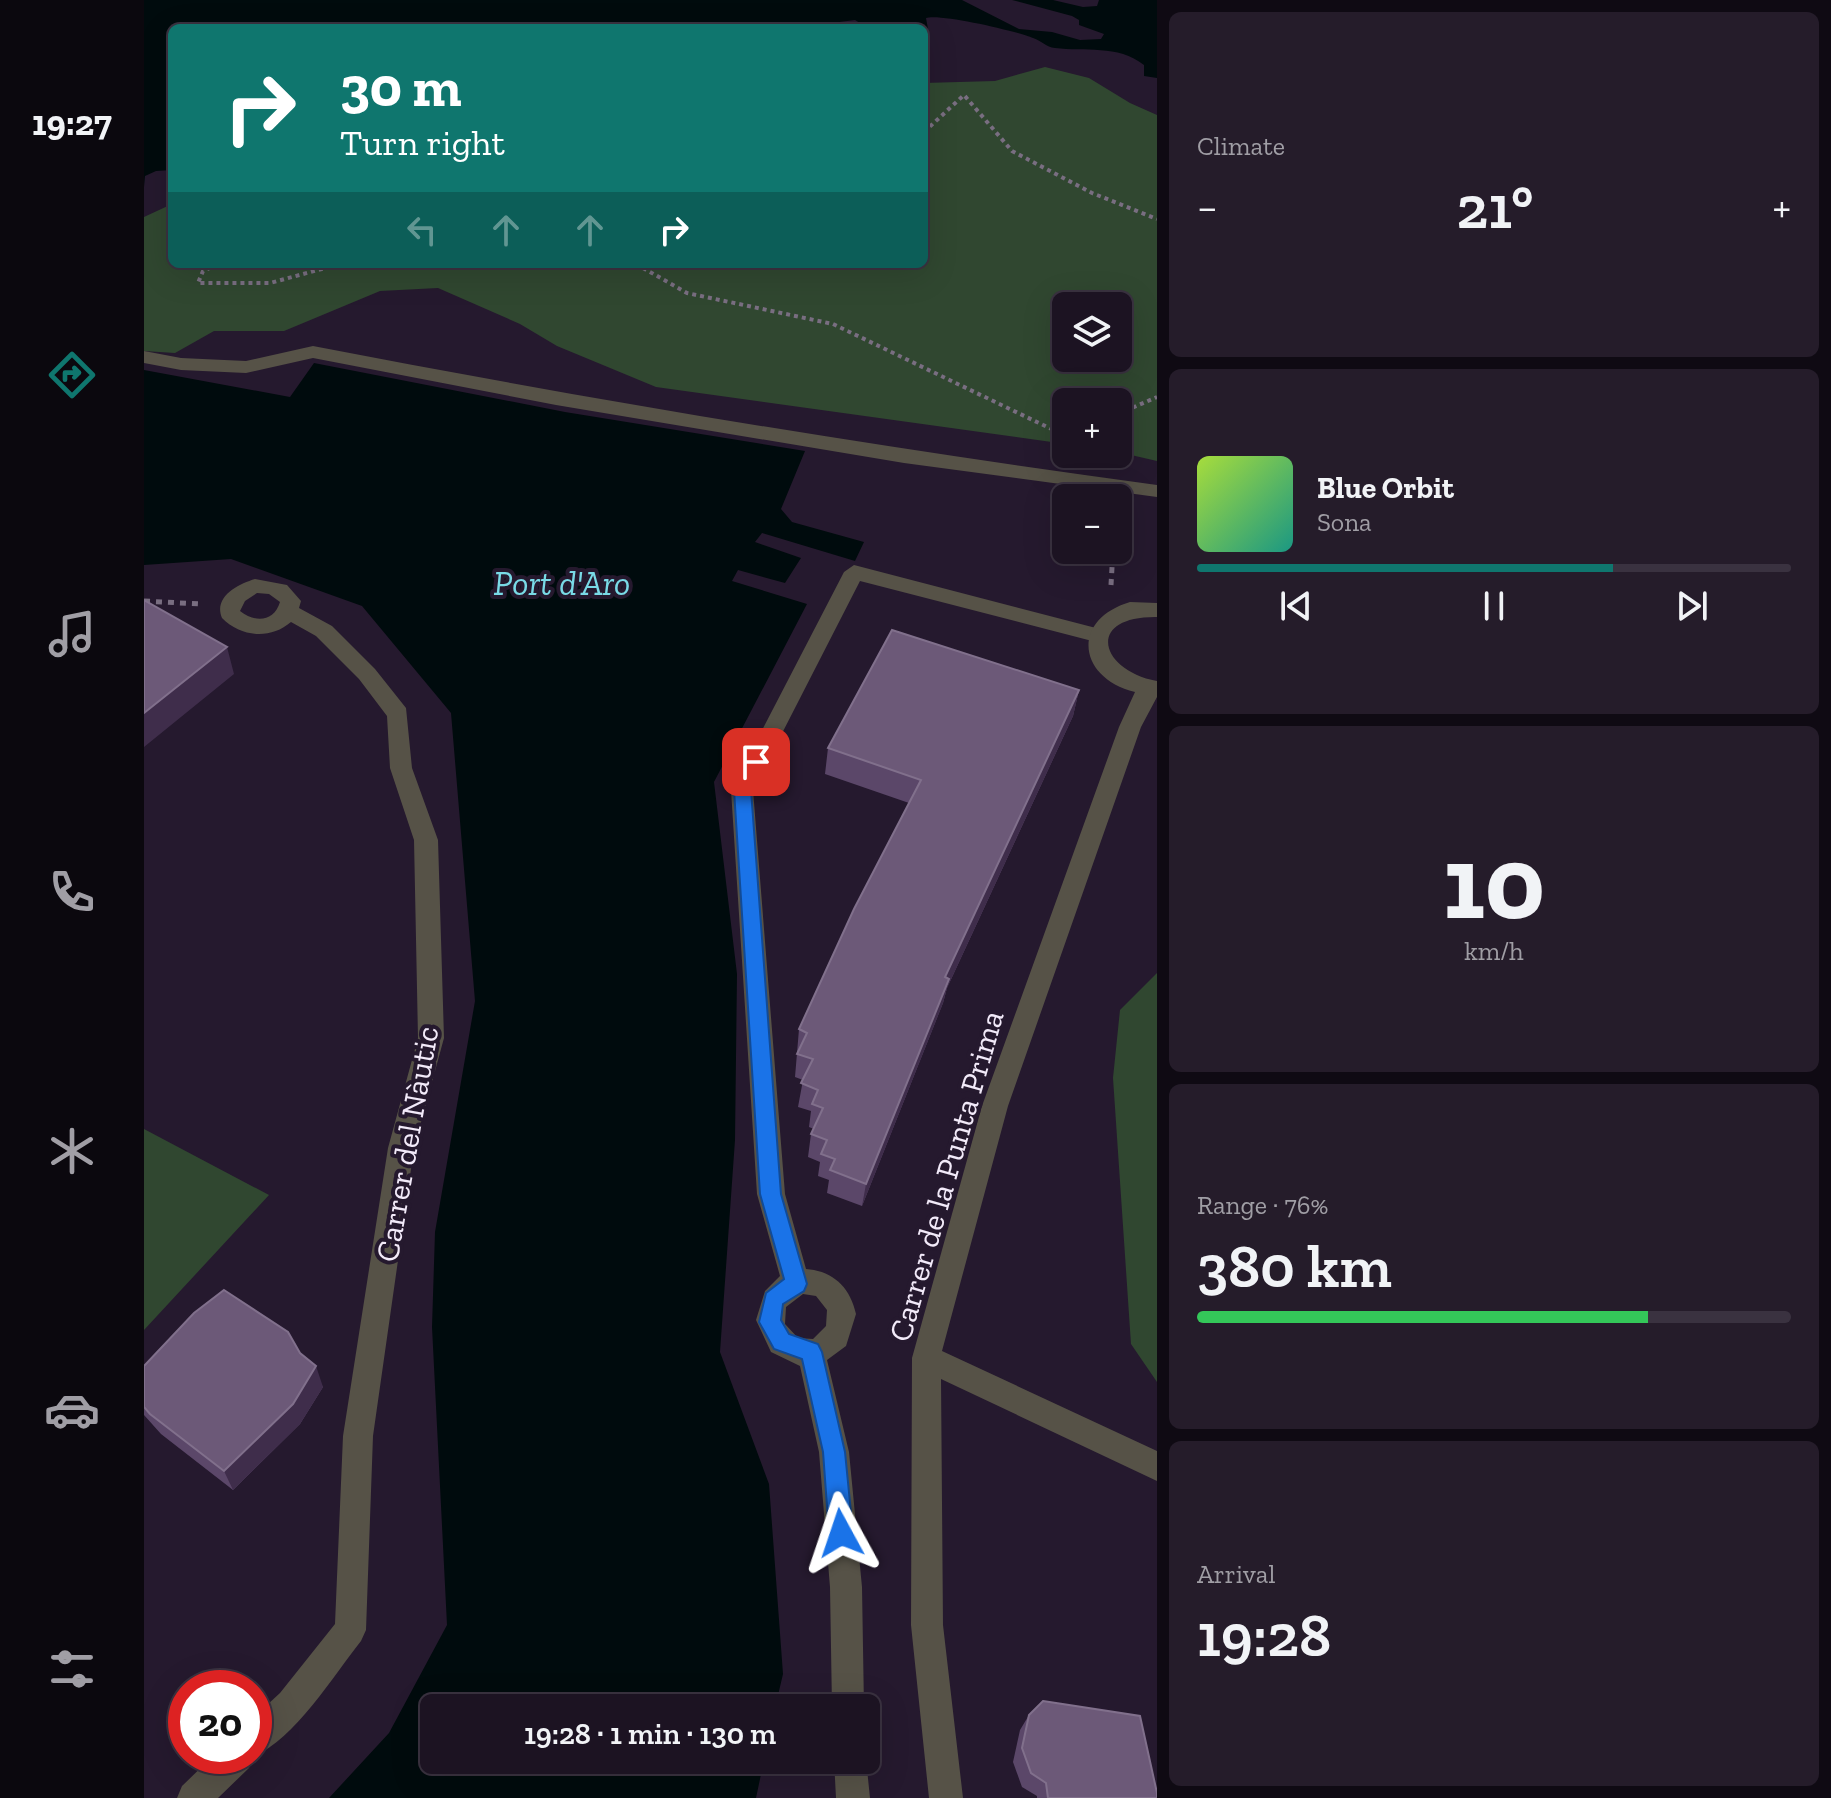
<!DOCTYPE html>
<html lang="en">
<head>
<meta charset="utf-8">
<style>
	:root { --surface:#1c1322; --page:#251c2a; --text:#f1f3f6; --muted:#a09ea5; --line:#3a3240; --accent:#0f766e }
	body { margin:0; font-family:"Zilla Slab",serif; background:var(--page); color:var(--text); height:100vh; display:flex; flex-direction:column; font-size:30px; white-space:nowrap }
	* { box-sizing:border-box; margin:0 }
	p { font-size:26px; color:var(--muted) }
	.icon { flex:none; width:44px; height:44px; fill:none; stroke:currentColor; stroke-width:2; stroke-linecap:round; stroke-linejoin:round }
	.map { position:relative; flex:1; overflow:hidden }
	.sheet { display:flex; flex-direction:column; gap:12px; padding:12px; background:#0f0a13; width:674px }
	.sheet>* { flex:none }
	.guide { position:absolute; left:24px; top:24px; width:760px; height:244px; border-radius:12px; box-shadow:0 8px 32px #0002,0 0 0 2px var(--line); background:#0f766e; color:#fff; overflow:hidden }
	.tools { position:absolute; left:908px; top:292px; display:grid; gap:16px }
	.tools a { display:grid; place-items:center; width:80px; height:80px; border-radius:12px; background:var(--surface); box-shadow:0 8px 32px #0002,0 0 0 2px var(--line); font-size:40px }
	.speed { position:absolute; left:24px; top:1670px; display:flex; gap:16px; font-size:40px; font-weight:700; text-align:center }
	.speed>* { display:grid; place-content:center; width:104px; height:104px; border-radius:50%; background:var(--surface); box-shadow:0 8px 32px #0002,0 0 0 2px var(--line); line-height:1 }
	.speed .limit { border:12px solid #d22; background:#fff; color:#111 }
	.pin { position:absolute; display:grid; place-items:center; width:68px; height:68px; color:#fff; margin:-34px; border-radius:16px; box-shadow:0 4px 12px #0006 }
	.me { position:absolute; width:88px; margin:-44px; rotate:355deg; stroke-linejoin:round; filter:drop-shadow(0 0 6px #0008) }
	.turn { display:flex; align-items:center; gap:28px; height:168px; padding:0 40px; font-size:36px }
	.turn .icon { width:104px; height:104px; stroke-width:2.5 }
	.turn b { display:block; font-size:56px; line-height:68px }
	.lanes { display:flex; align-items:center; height:76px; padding:0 40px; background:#0003; justify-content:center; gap:40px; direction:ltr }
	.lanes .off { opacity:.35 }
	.big { font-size:60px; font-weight:600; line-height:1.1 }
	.sheet .widget { flex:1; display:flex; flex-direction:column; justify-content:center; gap:12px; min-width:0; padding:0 28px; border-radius:12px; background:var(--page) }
	.sheet .dial { align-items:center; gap:0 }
	.dial b { font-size:104px; line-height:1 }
	.song { display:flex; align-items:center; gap:24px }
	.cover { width:96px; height:96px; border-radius:12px; background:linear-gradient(135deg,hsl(80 70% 55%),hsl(170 70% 35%)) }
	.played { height:8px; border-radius:4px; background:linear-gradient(90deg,var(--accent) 70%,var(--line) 70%) }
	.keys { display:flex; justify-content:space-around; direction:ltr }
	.heat { display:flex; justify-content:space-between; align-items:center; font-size:44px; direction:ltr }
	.charge { height:12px; border-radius:6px; background:linear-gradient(90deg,#34c759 76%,var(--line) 0) }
	.trip { position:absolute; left:276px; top:1694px; width:460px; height:80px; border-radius:12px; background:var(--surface); box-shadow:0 8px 32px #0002,0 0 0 2px var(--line); font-weight:600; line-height:80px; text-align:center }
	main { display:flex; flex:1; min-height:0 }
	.tab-bar { display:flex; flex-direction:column; width:144px; justify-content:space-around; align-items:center; background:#0b080e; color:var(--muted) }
	.tab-bar .icon { width:56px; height:56px }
	.tab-bar .on { color:var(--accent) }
	.tab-bar b { font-size:36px; color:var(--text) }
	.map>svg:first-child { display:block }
</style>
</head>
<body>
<main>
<nav class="tab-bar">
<b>19:27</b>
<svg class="icon on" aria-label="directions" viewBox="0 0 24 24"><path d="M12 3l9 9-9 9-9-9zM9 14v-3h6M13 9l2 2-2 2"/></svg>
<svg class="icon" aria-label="music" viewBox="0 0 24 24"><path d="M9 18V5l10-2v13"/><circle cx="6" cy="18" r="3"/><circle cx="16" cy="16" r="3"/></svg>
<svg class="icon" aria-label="phone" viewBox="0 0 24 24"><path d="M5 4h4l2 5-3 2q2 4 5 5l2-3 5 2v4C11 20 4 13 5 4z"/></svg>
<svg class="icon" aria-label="climate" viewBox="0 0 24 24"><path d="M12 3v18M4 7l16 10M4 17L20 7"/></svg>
<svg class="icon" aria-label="car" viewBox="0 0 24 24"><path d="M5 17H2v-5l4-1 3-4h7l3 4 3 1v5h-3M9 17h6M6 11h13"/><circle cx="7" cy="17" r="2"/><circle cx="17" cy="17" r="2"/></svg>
<svg class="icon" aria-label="filters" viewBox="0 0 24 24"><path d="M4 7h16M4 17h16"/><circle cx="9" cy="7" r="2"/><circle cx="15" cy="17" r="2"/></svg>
</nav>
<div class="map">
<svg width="1013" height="1798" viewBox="0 0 1013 1798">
	<rect width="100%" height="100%" fill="#25192e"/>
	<!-- green -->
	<path fill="#304730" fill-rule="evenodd" d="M901 67 945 78 986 103 1013 115V461L974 452V402H922V444L512 387 413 346 376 324 294 288 236 291 140 331H70L31 353 0 351V217L28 204V264H780V83L851 81ZM922 306H974V358H922Z
		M1013 973V1382L987 1344 969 1078 976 1010Z
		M0 1129 125 1195 0 1330Z"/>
	<!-- water -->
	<path fill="#000b0d" d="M0 0H818L875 29 908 32 936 40 957 39 960 34 935 25V20L928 16 868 0H909L939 7 953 6 955 0H1013V78L1000 76V65C974 44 940 52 911 48 902 47 898 41 889 38 873 31 795 13 782 18L784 29 780 32V28H724L711 20 648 28H28V170L12 171 1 176 0 187Z
		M170 363 421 412 661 451 637 509 648 522 720 542 711 561 618 533 611 542 657 558 641 583 594 570 588 581 663 604 570 782 593 974 591 1140 576 1352 625 1484 639 1674 631 1708H290V1760H620L612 1798H185L245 1733 303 1625 288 1327 291 1232 331 1001 307 713 218 606 87 559 0 565V370L146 397Z"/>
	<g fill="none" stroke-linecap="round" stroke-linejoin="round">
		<!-- path-far1 -->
		<path stroke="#796e81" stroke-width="4" stroke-dasharray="4 4" stroke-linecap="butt" d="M780 132 820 95 868 151 948 193 1013 219
			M74 264 59 271 54 283H126L196 264
			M492 264 543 293 689 324 922 436
			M974 414 1013 397"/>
		<!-- path -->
		<path stroke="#796e81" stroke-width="5" stroke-dasharray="6 6" stroke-linecap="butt" d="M967 585 969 550
			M0 601 57 604"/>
		<!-- service -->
		<path fill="#565247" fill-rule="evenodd" d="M169 346C449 400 730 447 1013 485V497L760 463 412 405 169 358 102 373 37 370 0 363V351L37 358 102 361Z
			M710 565 952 628 963 635 952 642 716 581 609 790 641 1194 662 1269C689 1271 706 1287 712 1314L702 1346 683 1360 705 1452 718 1587 720 1708H688L686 1587 675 1452 656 1366 627 1352 612 1320 621 1291 636 1276 613 1194 587 790 700 572ZM659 1294 672 1296 683 1310 682 1326 669 1339 654 1338 641 1324 642 1307Z
			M111 579 143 585 157 601 155 608 188 626 231 669 262 708 268 768 294 840 300 1038 270 1148 229 1436 222 1630 217 1641C190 1675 150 1740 110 1756H109L105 1768 74 1798H33L38 1786 69 1756H110V1717L136 1693 191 1624 199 1436 244 1148 274 1038 270 840 246 768 243 716 215 679 172 636 147 622C126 640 97 637 78 618 69 597 94 584 111 579ZM113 593 125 594 136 602C130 622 111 623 96 611L101 601Z
			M690 1760 722 1759 726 1798H692Z"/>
		<!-- minor -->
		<path fill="#565247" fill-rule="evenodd" d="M986 602 1013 603V617C941 616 955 670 1013 681V697L997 727 864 1106 798 1351 1013 1451V1481L797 1379 799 1625 819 1798H785L767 1625 768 1358 838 1106 975 727 991 692C934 678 926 620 986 602Z"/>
	</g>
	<!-- wall -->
	<path fill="#5b4769" d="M935 690 929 716 803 988 799 1003 718 1206 683 1193 685 1180 674 1176 676 1162 664 1157 667 1134 670 1129 665 1127 667 1111 654 1107 659 1080 651 1077 655 1029 765 803 681 774 684 748Z
		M156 1353 179 1387 156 1424 89 1490 17 1434 0 1415V1366Z
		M885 1715 1013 1798H893V1796L878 1787 869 1762 876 1730Z"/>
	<!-- shaded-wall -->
	<path fill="#3f2d4b" d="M83 647 90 674 0 747V713Z
		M935 690 929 716 803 988 799 1003 718 1206 722 1184 801 977Z
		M172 1366 179 1387 156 1424 89 1490 80 1471Z"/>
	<!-- building -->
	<path fill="#6c5978" stroke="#81708c" stroke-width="2" d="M0 600 83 647 0 713Z
		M748 630 935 690 801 977 805 979 722 1184 686 1170 691 1159 677 1154 683 1140 667 1134 679 1108 668 1104 674 1090 657 1083 669 1059 653 1054 663 1033 655 1029 710 909 777 780 684 748Z
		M80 1290 144 1332 156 1353 172 1366 149 1404 80 1471 6 1414 0 1407V1366L50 1313Z
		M899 1701 996 1716 1013 1793V1798H904L902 1783 887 1773 878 1748 885 1715Z"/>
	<!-- route -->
	<path fill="#1a73e8" stroke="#114b97" stroke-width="2" d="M612 756 621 762 607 790 637 1194 663 1284 660 1291 639 1304 637 1320 645 1334 674 1344 678 1352 701 1452 709 1533 705 1541 697 1544 689 1541 685 1533 679 1452 658 1359 630 1349 615 1322 622 1293 640 1279 616 1194 590 790 606 758Z"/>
	<g text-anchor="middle" stroke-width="8" stroke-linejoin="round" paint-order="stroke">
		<!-- street labels -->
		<g font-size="32" fill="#f2eaf9" stroke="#25192e">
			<text transform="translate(263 1144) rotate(-80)" y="11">Carrer del Nàutic</text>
			<text transform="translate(802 1176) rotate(-74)" y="11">Carrer de la Punta Prima</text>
		</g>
		<!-- water labels -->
		<g font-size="34" font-style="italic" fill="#79dae6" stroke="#25192e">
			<text x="418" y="595">Port d'Aro</text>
		</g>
	</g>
</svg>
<div class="tools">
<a><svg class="icon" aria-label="layers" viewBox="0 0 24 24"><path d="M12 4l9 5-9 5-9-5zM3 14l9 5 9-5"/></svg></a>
<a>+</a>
<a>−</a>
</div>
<div class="speed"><div class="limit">20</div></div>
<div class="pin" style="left:612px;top:762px;background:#d93025"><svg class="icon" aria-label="arrive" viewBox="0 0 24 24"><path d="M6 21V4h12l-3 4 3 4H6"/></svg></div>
<svg class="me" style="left:697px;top:1533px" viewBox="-20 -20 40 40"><path d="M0-17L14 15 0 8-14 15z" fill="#1a73e8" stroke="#fff" stroke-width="4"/></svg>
<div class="trip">19:28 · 1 min · 130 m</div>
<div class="guide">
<div class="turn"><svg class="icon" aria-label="right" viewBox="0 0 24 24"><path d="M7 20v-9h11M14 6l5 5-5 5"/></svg><div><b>30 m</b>Turn right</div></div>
<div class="lanes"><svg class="icon off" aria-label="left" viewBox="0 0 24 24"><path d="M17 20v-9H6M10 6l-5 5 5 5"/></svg><svg class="icon off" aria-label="ahead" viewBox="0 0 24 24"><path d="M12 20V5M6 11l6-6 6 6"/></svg><svg class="icon off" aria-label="ahead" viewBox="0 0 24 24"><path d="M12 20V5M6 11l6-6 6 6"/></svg><svg class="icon" aria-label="right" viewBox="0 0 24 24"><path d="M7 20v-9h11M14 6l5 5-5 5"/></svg></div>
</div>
</div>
<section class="sheet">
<div class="widget"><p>Climate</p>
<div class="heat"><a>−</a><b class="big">21°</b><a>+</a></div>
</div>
<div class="widget">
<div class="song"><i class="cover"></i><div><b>Blue Orbit</b><p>Sona</p></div></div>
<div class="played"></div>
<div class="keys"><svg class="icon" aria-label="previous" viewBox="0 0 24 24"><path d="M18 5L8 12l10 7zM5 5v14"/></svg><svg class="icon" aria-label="pause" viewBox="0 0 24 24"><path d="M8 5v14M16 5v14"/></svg><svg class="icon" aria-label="next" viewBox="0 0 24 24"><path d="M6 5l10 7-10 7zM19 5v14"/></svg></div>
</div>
<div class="widget dial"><b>10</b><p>km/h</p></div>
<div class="widget"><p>Range · 76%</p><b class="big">380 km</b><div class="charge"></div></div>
<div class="widget"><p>Arrival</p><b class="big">19:28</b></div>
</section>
</main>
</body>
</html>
